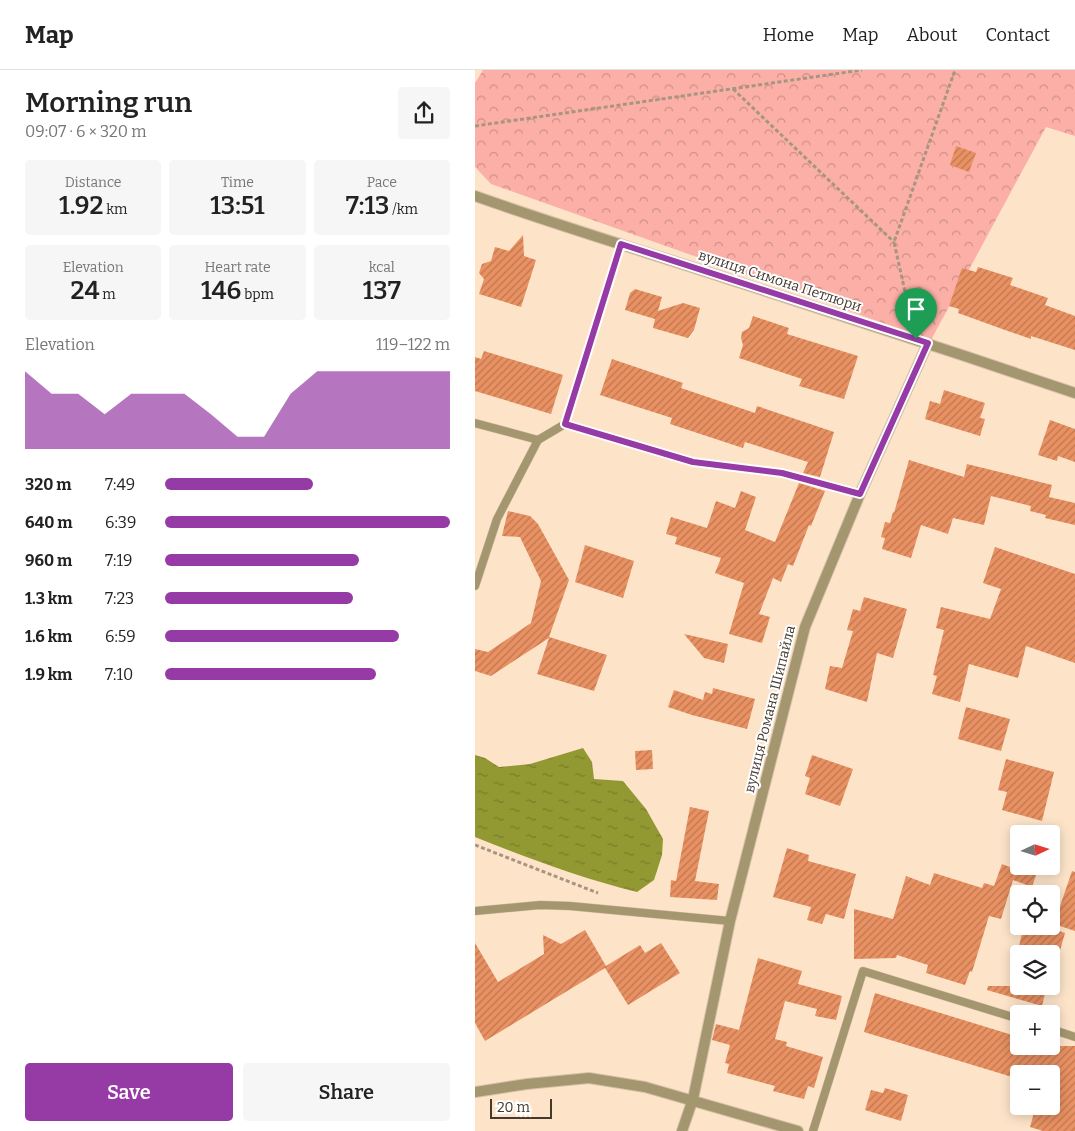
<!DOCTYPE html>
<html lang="en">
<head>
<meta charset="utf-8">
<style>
  body { margin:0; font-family:Bitter,serif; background:#f6f6f6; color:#222; height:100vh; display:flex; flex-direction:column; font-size:19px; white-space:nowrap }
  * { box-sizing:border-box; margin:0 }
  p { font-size:16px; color:#767676 }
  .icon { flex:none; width:28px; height:28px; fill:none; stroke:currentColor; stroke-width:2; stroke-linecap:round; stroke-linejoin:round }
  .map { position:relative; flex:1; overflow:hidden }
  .panel { display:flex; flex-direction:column; background:#fff; width:475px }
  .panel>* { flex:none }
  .needle { width:32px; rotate:86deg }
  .tools { position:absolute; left:535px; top:755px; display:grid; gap:10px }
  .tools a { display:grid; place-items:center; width:50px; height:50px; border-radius:5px; background:#fff; box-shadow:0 2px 12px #0003; font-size:25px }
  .scale { position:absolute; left:15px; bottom:12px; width:62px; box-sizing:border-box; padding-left:5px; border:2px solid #43392f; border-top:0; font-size:14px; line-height:18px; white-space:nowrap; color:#43392f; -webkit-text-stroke:4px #fff; paint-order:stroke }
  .pin { position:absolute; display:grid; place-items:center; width:42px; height:42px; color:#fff; margin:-51px -21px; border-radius:50% 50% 50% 0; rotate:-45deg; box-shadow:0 0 5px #0007 }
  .pin .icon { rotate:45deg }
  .round { display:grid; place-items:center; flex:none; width:52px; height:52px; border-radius:5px; background:#f6f6f6 }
  .head { display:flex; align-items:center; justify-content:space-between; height:85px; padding:0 25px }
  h1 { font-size:28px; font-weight:600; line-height:38px }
  .stats { display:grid; grid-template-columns:repeat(3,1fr); gap:8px; height:85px; padding:5px 25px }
  .stats div { display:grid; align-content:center; border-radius:5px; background:#f6f6f6; text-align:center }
  .stats b { font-size:25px; font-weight:600 }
  .stats small { font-size:14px; font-weight:400 }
  .stats p { font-size:14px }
  .chart { height:140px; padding:10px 25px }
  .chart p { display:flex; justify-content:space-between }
  .chart svg { width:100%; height:90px; margin-top:5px; fill:#963ba5; opacity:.7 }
  .cta { display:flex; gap:10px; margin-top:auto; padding:10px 25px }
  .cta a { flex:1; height:58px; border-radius:5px; background:#963ba5; color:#fff; font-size:20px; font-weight:600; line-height:58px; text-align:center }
  .cta a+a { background:#f6f6f6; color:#222 }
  ul { padding:0 25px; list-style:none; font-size:16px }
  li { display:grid; grid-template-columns:80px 60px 1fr; align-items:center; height:38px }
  li i { height:12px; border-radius:6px; background:#963ba5 }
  header { display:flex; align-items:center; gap:30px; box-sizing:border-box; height:70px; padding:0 25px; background:#fff; border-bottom:1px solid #e0e0e0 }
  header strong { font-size:24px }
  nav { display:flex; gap:28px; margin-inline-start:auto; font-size:18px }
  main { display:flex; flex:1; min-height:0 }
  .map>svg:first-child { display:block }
  .park { fill:url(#park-crowns) }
  .water { fill:url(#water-ripples) }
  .building { fill:url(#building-hatch) }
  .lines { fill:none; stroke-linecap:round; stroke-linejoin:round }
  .service-casing { stroke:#d8c2aa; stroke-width:9 }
  .minor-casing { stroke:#d8c2aa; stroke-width:12 }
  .tertiary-casing { stroke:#d8c2aa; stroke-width:12 }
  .path { stroke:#a79582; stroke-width:3; stroke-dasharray:4 2.5; stroke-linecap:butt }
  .service { stroke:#a49770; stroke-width:8 }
  .minor { stroke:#a49770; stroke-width:10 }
  .tertiary { stroke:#a49770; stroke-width:10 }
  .route-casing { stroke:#fff; stroke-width:10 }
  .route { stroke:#963ba5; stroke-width:6 }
  .labels { text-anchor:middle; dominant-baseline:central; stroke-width:4; stroke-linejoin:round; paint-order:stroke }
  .street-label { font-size:14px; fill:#43392f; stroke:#fff }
</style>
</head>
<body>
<header>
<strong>Map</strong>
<nav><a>Home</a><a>Map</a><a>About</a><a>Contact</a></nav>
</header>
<main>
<section class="panel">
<div class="head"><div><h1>Morning run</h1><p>09:07 · 6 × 320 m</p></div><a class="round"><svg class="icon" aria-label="share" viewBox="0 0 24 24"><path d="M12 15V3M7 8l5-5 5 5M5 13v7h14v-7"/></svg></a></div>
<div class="stats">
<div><p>Distance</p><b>1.92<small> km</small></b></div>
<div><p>Time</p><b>13:51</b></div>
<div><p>Pace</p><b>7:13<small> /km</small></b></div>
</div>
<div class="stats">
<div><p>Elevation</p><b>24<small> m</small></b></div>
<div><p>Heart rate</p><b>146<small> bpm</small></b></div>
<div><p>kcal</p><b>137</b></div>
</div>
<div class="chart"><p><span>Elevation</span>119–122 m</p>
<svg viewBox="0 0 160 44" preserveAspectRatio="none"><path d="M0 44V6L10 17L20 17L30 27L40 17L50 17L60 17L70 27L80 38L90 38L100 17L110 6L120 6L130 6L140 6L150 6L160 6V44z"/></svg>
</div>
<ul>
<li><b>320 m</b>7:49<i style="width:52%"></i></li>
<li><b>640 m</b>6:39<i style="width:100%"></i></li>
<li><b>960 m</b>7:19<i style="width:68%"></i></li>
<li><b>1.3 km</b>7:23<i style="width:66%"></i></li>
<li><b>1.6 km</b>6:59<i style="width:82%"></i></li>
<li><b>1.9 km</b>7:10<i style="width:74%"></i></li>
</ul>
<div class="cta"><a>Save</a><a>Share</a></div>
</section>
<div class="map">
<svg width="600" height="1061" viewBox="0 0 600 1061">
  <defs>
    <pattern id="park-crowns" width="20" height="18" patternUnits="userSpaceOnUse" patternTransform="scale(1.25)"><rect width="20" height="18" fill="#fcafa7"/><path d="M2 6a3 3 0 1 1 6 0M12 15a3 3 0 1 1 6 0" fill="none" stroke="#ce8f88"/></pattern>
    <pattern id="water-ripples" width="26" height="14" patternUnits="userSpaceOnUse" patternTransform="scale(1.25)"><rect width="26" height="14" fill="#929832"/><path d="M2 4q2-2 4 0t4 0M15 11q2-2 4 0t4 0" fill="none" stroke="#797d2b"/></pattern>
    <pattern id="building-hatch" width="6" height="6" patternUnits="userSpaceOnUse" patternTransform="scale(1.25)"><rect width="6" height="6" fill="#e99162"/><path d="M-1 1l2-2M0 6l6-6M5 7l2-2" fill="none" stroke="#be7751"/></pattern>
  </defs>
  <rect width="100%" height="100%" fill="#fde4c9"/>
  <path class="park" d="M8 0H600V66L571 57 456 270 16 114 0 97V13Z"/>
  <path class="water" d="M108 678 117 692 119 709 148 711 171 739 188 769 187 785 179 810 162 822C106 808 53 788 0 767V685L10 688 24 697 55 694Z"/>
  <g class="building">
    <path d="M481 76 501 83 494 102 475 95Z"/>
    <path d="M48 165 49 186 61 190 46 237 4 224 9 209 4 203 7 194 16 191 20 177 34 181Z"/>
    <path d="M503 197 538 208 535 215 573 228 570 235 600 246V280L556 266V269L530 260 483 243 484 239 474 236 487 198 501 202Z"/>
    <path d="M160 219 187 227 183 241 208 233 225 238 219 260 213 268 178 258 180 249 150 240 155 223Z"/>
    <path d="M278 246 314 258 312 264 383 286 369 329 324 316 327 309 264 288 268 275 266 268 267 262 274 258Z"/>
    <path d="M9 281 88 305 76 344 0 321V287L6 289Z"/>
    <path d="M137 289 208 313 206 318 280 343 282 336 359 362 345 407 328 403 333 392 270 372 268 378 195 354 197 348 125 325Z"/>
    <path d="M469 320 510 333 505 348 510 349 505 366 450 349 455 331 465 334Z"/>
    <path d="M575 350 600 359V392L583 386 582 391 563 385Z"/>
    <path d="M434 390 489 407 492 394 577 415 574 427 600 433V455L570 448 571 445 555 441 556 436 516 426 509 455 478 448 473 464 446 455 436 488 407 479 410 468 406 467 410 452 415 453 418 442 419 443Z"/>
    <path d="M324 413 350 421 336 456 334 455 318 496 313 494 306 512 298 508 284 544 295 547 287 573 254 564 269 513 240 503 246 488 200 474 202 467 191 464 196 447 232 458 241 431 260 438 266 421 281 427 270 460 300 472Z"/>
    <path d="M33 441 55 446 63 454 94 510 74 567 132 585 119 621 62 604 74 568 16 606 0 601V579L13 582 56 553 66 511 45 467 27 466Z"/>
    <path d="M110 475 159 491 148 528 100 512Z"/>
    <path d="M520 477 600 504V593L551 576 543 608 494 594 485 632 457 624 462 606 458 605 469 560 461 558 466 537 515 549 526 519 508 513Z"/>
    <path d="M389 527 432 539 418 588 402 583 392 632 350 619 355 596 367 598 378 561 372 560 378 539 385 541Z"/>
    <path d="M209 564 253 574 249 593 229 588Z"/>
    <path d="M238 618 280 629 272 659 217 645 193 637 199 620 228 630 230 622 237 624Z"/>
    <path d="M491 637 535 649 526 681 483 669Z"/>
    <path d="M177 680 178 699 161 700 160 681Z"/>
    <path d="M337 685 378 699 365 736 330 724 335 708 330 706Z"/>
    <path d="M531 689 579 702 567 751 527 740 532 722 523 720Z"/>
    <path d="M215 737 234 741 220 811 244 814 242 830 195 827 196 810 201 811Z"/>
    <path d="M312 778 334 785 333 791 381 804 369 849 351 844 347 854 332 850 336 837 298 827Z"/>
    <path d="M527 794 540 799V796H564L557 817 538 810 526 849 514 846 497 902 495 901 490 915 451 903 453 895 422 885 421 888 379 889V839L418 849 431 806 455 815 459 803 507 818 509 813 519 816Z"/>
    <path d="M597 801 600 802V861L579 854Z"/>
    <path d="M549 856H561L573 859V857L590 863 584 884H542Z"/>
    <path d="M110 860 131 896 165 875 170 883 186 873 205 903 153 935 130 898 10 971 0 953V873L23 912 69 884 68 865 86 874Z"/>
    <path d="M283 888 327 901 323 914 367 926 361 950 340 946 342 939 310 931 300 969 312 972 311 976 348 987 339 1018 333 1016 329 1029 298 1021 300 1016 252 1003 254 994 250 993 255 975 237 970 241 954 264 960Z"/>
    <path d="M513 916H572L567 936 512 920Z"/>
    <path d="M400 923 544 967V976H600V1061H568L555 1057 561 1036H576V1004H544V1009L389 962Z"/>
    <path d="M410 1018 433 1025 426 1051 390 1040 396 1020 408 1023Z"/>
  </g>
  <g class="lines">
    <defs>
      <g id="service">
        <path d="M0 353 63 370 90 354 146 174"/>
        <path d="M90 354 218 392 307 403 385 424"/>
        <path d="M0 516 22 449 63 370"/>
        <path d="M0 841 65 835 95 836 255 851"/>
        <path d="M576 959 600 967"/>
        <path d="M338 1061 388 901 544 949"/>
      </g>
      <g id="minor">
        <path d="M0 1022 52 1014 114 1008 170 1017 323 1061"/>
        <path d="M207 1061 218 1029 255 851 330 557 385 424 453 273"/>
      </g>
      <path id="tertiary" d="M0 126C87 157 175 183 263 212 375 248 488 285 600 323"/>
    </defs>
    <use href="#service" class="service-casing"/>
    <use href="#minor" class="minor-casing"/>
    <use href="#tertiary" class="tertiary-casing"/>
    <g class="path">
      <path d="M258 19 419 172"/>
      <path d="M0 56 387 0"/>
      <path d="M437 253 419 172 480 0"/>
      <path d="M0 775 123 823"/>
    </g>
    <use href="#service" class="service"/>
    <use href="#minor" class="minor"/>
    <use href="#tertiary" class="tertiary"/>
  </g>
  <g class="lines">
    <defs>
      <path id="route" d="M146 174 453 273 385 424 307 403 218 392 90 354Z"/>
    </defs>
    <use href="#route" class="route-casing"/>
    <use href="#route" class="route"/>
  </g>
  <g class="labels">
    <g class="street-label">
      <text transform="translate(305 211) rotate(18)">вулиця Симона Петлюри</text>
      <text transform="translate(295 639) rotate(-76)">вулиця Романа Шипайла</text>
    </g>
  </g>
</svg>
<div class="tools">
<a><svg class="needle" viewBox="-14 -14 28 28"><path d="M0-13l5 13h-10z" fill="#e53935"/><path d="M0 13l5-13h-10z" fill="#767676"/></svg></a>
<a><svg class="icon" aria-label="locate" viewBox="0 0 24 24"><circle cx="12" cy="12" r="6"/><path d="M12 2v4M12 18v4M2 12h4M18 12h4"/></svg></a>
<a><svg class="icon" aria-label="layers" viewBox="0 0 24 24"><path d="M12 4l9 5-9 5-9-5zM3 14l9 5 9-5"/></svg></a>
<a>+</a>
<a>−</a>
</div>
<div class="scale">20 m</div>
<div class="pin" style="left:441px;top:269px;background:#1e9e55"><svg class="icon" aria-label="arrive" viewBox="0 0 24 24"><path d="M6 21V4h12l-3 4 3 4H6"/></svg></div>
</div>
</main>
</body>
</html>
